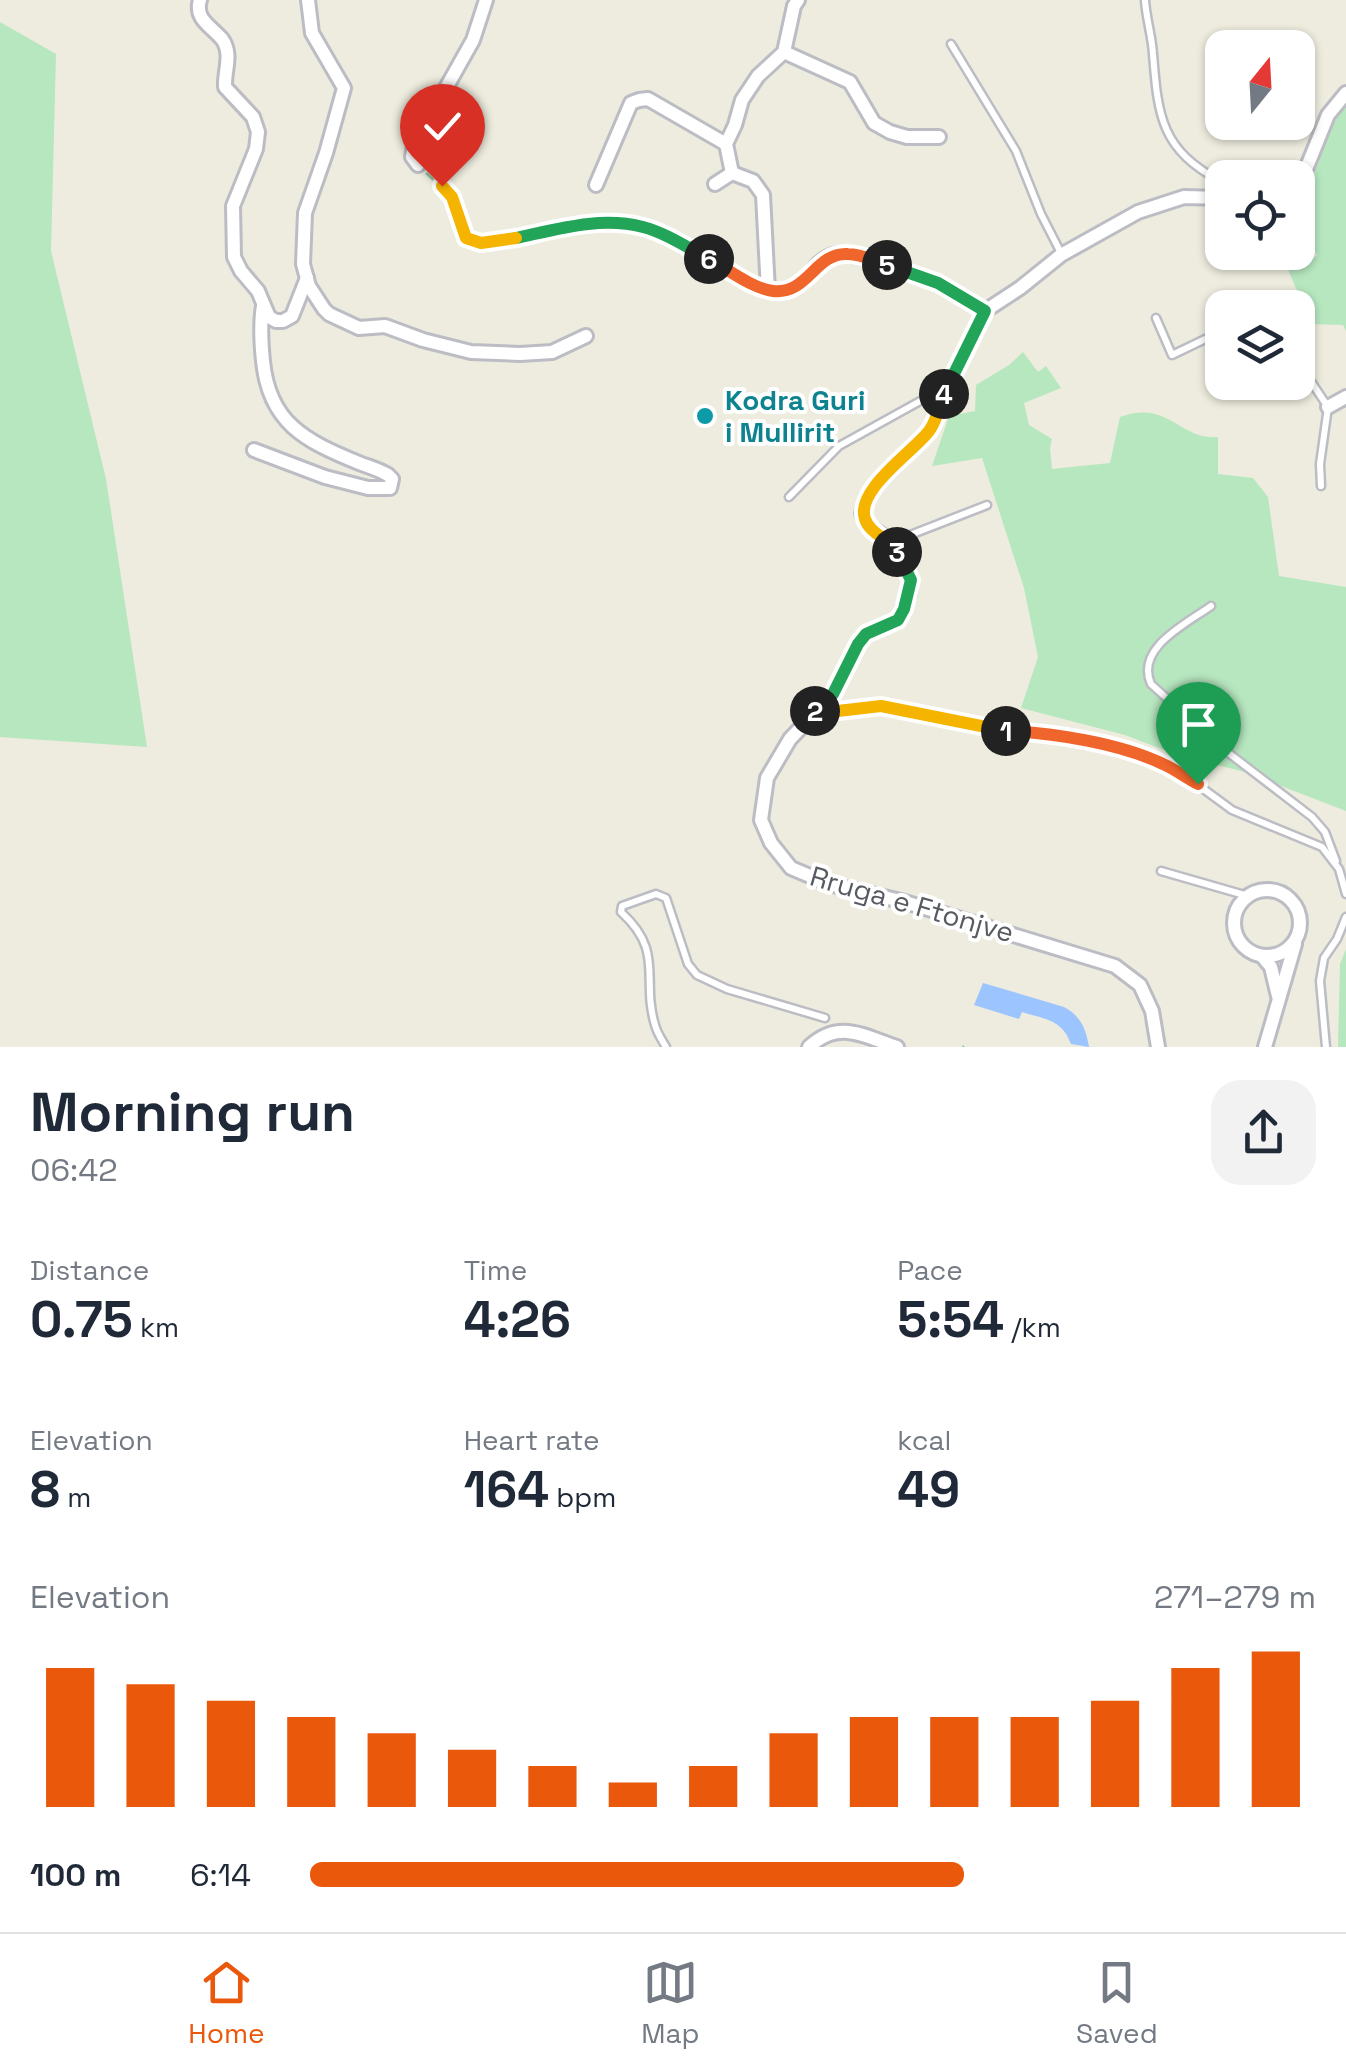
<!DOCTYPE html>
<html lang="en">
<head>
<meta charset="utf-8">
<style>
  body { margin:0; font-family:"Space Grotesk",sans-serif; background:#f2f2f3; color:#1f2937; height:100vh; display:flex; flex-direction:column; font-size:38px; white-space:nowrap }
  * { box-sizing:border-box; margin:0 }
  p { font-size:32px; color:#747a83 }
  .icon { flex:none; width:55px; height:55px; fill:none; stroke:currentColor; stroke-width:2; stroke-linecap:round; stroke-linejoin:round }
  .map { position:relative; height:1047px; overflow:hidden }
  .details { display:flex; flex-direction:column; background:#fff; flex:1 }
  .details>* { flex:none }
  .needle { width:65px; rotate:18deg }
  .controls { position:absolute; left:1205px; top:30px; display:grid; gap:20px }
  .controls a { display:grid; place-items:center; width:110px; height:110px; border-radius:20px; background:#fff; box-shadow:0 2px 8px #0004; font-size:50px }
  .pin { position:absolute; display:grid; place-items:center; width:85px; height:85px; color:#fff; margin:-102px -42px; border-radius:50% 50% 50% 0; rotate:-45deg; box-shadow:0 0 10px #0007 }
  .pin .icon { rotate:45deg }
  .km { position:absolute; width:50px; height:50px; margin:-25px; border-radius:50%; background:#222; color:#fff; font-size:28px; line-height:50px; text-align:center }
  .round { display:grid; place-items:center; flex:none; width:105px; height:105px; border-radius:30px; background:#f2f2f3 }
  .summary { display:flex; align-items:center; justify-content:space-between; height:170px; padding:0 30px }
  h1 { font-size:55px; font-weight:800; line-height:75px }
  .figures { display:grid; grid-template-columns:repeat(3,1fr); gap:15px; height:170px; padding:10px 30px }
  .figures div { display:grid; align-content:center }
  .figures b { font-size:50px; font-weight:800 }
  .figures small { font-size:28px; font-weight:400 }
  .figures p { font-size:28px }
  .chart { height:280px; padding:20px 30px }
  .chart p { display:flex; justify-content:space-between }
  .chart svg { width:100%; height:180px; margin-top:10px; stroke:#ea580c; stroke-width:6 }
  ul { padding:0 30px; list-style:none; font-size:32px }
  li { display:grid; grid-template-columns:160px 120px 1fr; align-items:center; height:75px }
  li i { height:25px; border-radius:12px; background:#ea580c }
  .tabs { display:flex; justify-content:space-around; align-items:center; height:140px; border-top:2px solid #e0e1e3; background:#fff; font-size:28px; color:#747a83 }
  .tabs a { display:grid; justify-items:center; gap:5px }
  .tabs .selected { color:#ea580c }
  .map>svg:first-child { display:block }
  .green { fill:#b7e7bf }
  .water { fill:#9cc4ff }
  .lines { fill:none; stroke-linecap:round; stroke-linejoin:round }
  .lane-casing { stroke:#bcbdc4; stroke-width:11 }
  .street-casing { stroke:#bcbdc4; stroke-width:18 }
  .path { stroke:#90c8a9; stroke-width:2.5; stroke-dasharray:10 5; stroke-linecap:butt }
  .lane { stroke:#fff; stroke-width:6 }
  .street { stroke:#fff; stroke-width:12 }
  .split-1-casing { stroke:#fff; stroke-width:20 }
  .split-2-casing { stroke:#fff; stroke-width:20 }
  .split-3-casing { stroke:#fff; stroke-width:20 }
  .split-4-casing { stroke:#fff; stroke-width:20 }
  .split-5-casing { stroke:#fff; stroke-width:20 }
  .split-6-casing { stroke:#fff; stroke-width:20 }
  .split-7-casing { stroke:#fff; stroke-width:20 }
  .split-8-casing { stroke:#fff; stroke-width:20 }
  .split-1 { stroke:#f0652b; stroke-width:12 }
  .split-2 { stroke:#f5b400; stroke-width:12 }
  .split-3 { stroke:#22a559; stroke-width:12 }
  .split-4 { stroke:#f5b400; stroke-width:12 }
  .split-5 { stroke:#22a559; stroke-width:12 }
  .split-6 { stroke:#f0652b; stroke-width:12 }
  .split-7 { stroke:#22a559; stroke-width:12 }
  .split-8 { stroke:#f5b400; stroke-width:12 }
  .culture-dot { fill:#0f9aa8; stroke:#fff; stroke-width:4 }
  .labels { text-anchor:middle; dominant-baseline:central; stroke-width:8; stroke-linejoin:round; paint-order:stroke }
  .culture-label { font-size:28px; font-weight:bold; fill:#0d838f; stroke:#fff; text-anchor:start }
  .street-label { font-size:28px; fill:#575a61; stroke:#fff }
</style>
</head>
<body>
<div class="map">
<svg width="1346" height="1047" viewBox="0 0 1346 1047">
  <rect width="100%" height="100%" fill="#edecde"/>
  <g class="green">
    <path d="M0 22 56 54 51 251 106 479 147 747 0 737Z"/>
    <path d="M1346 104V331L1343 325 1311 324 1287 267 1317 256 1298 212C1299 204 1305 199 1308 190 1321 161 1326 130 1346 104Z"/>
    <path d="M1023 352 1038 372 1046 366 1061 388 1024 403 1029 425 1052 439 1050 448 1052 469 1110 463 1120 417C1168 399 1179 440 1218 437V474L1253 478 1268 497 1279 576 1346 587V811L1245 772 1177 755 1125 735 1021 708 1038 657 1024 588 982 458 932 466 949 416 975 411 976 385 1009 365Z"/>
    <path d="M1346 949V1047H1338L1340 964Z"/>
  </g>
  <path class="water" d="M983 983 1064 1007C1081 1016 1086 1029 1089 1047L1071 1044C1062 1019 1044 1019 1022 1012L1019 1019 974 1005Z"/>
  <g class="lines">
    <defs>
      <g id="lane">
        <path d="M1145 0C1146 18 1152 36 1153 54 1158 117 1161 150 1222 182"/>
        <path d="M951 44 1016 151 1041 214 1061 253"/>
        <path d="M1156 318 1172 355 1222 331"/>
        <path d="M1298 372 1308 377 1328 407 1320 464 1321 486"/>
        <path d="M789 497 839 446 922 400 944 392"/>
        <path d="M892 542 987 505"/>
        <path d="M1211 606C1186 624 1135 648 1151 684L1222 748 1312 817 1325 832 1336 861"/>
        <path d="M818 713 881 706 1006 731 1047 733 1107 745 1162 763 1198 785 1232 810 1322 847 1339 869 1346 894"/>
        <path d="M1161 871 1248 896"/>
        <path d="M666 1047C662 1040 657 1033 655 1025 641 978 665 952 621 912L622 906 656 894 666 898 688 964 697 975 727 989 825 1018"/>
        <path d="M1326 1047 1320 981 1324 958 1337 939 1346 917"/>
      </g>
      <g id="street">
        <path d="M200 0C194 19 211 26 222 39 233 54 224 71 225 87L253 117 258 132 256 149 233 206 234 257 241 271 258 291 269 317 276 321H283L292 316 307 278"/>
        <path d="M308 0 312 33 344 88 326 153 305 213 303 264 309 286 324 309 329 314 359 328 385 326 423 340 471 352 520 354 552 352 586 336"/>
        <path d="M784 52 850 82 874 123 890 132 907 137H939"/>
        <path d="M418 165 412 157 414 145 473 40 486 0"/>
        <path d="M732 173 753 181 763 195 768 291C815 293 804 265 833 255 850 249 919 275 938 283 954 291 969 302 985 311"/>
        <path d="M715 184 732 173 726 144 735 125 742 100 758 76 784 52 794 6 798 0"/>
        <path d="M596 185 631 103 639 100 648 99 726 144"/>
        <path d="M1298 189 1328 115 1346 93"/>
        <path d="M1328 407 1346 397"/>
        <path d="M254 450 325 477 368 488H390L392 479 388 475C378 469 369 467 359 463 305 441 269 423 263 361 261 342 260 324 263 306"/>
        <circle cx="1267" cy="923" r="33"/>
        <path d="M1262 956 1271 967 1278 996"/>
        <path d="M809 1047C839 1019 863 1036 897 1047"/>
        <path d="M1158 1047 1152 1011 1140 985 1115 966 905 902 829 884 791 868 771 843 761 820 767 778 790 739 833 694 858 644 866 634 898 620 909 594 911 580 892 542 867 525 862 513 866 499 879 482 931 429 945 392 985 311 1020 288 1061 255 1138 212 1184 197 1222 198"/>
        <path d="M1265 1047 1295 944"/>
      </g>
    </defs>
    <use href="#lane" class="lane-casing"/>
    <use href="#street" class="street-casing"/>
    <g class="path">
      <path d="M426 173 452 197 466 238 481 243C520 241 557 226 596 223 652 218 705 257 752 283"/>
      <path d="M1214 381 1222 378"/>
      <path d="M963 1047 964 1046"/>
    </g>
    <use href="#lane" class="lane"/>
    <use href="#street" class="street"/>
  </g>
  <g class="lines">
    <defs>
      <path id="split-1" d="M1006 731C1054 733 1119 743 1163 764 1175 769 1186 778 1198 784"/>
      <path id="split-2" d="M815 711 812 714 881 706 1006 731"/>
      <path id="split-3" d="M815 711 833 694 858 644 866 634 898 620 904 609 911 580 897 552"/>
      <path id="split-4" d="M897 552C889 539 870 534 865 519 855 490 913 452 929 431 936 422 940 406 944 394"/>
      <path id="split-5" d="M887 265 938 283 985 311 944 394"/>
      <path id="split-6" d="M709 259C728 269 751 288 773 291 808 295 815 252 848 254 861 254 874 261 887 265"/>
      <path id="split-7" d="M516 238C558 229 601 216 643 227 666 233 688 248 709 259"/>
      <path id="split-8" d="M442 186 452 197 466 238 481 243 516 238"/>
    </defs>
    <use href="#split-1" class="split-1-casing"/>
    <use href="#split-2" class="split-2-casing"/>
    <use href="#split-3" class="split-3-casing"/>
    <use href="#split-4" class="split-4-casing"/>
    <use href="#split-5" class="split-5-casing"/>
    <use href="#split-6" class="split-6-casing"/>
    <use href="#split-7" class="split-7-casing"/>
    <use href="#split-8" class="split-8-casing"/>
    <use href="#split-1" class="split-1"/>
    <use href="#split-2" class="split-2"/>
    <use href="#split-3" class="split-3"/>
    <use href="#split-4" class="split-4"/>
    <use href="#split-5" class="split-5"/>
    <use href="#split-6" class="split-6"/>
    <use href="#split-7" class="split-7"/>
    <use href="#split-8" class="split-8"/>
  </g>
  <circle class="culture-dot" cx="705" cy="416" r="10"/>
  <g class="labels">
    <g class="culture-label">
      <text x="725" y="400">Kodra Guri<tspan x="725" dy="32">i Mullirit</tspan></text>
    </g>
    <g class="street-label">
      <text transform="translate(912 904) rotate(16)">Rruga e Ftonjve</text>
    </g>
  </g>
</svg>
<div class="controls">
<a><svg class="needle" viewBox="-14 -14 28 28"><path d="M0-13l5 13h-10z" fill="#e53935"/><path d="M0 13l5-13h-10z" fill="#747a83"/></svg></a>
<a><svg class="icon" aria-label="locate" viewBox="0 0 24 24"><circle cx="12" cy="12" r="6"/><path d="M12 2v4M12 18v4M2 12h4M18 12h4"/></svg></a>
<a><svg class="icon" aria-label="layers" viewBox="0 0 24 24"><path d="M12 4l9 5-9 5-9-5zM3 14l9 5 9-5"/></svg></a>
</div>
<div class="pin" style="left:1198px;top:784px;background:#1e9e55"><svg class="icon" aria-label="arrive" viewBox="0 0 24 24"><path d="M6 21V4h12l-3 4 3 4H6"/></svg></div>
<div class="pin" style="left:442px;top:186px;background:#d93025"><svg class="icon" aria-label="check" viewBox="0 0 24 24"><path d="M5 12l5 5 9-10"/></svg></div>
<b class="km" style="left:1006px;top:731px">1</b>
<b class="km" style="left:815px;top:711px">2</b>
<b class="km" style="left:897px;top:552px">3</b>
<b class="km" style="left:944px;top:394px">4</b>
<b class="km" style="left:887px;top:265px">5</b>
<b class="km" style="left:709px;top:259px">6</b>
</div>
<section class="details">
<div class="summary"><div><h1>Morning run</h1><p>06:42</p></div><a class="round"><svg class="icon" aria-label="share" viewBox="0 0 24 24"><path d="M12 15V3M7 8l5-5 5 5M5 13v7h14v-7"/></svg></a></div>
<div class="figures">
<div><p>Distance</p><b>0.75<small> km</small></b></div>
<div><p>Time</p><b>4:26</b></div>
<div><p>Pace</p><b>5:54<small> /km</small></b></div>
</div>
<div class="figures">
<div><p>Elevation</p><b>8<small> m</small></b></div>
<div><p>Heart rate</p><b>164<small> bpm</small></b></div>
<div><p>kcal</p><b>49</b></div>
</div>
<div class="chart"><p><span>Elevation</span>271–279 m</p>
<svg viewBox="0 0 160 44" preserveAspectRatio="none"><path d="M5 44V10M15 44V14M25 44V18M35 44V22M45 44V26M55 44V30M65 44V34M75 44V38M85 44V34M95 44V26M105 44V22M115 44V22M125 44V22M135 44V18M145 44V10M155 44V6"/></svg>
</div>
<ul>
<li><b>100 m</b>6:14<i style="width:65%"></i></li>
</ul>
</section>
<nav class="tabs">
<a class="selected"><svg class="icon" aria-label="home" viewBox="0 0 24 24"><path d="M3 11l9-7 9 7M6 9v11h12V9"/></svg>Home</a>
<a><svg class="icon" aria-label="map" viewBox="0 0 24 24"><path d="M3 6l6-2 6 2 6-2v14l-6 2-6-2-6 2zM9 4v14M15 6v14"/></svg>Map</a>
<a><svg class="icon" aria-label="saved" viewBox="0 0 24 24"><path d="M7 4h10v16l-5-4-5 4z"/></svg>Saved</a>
</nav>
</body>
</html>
